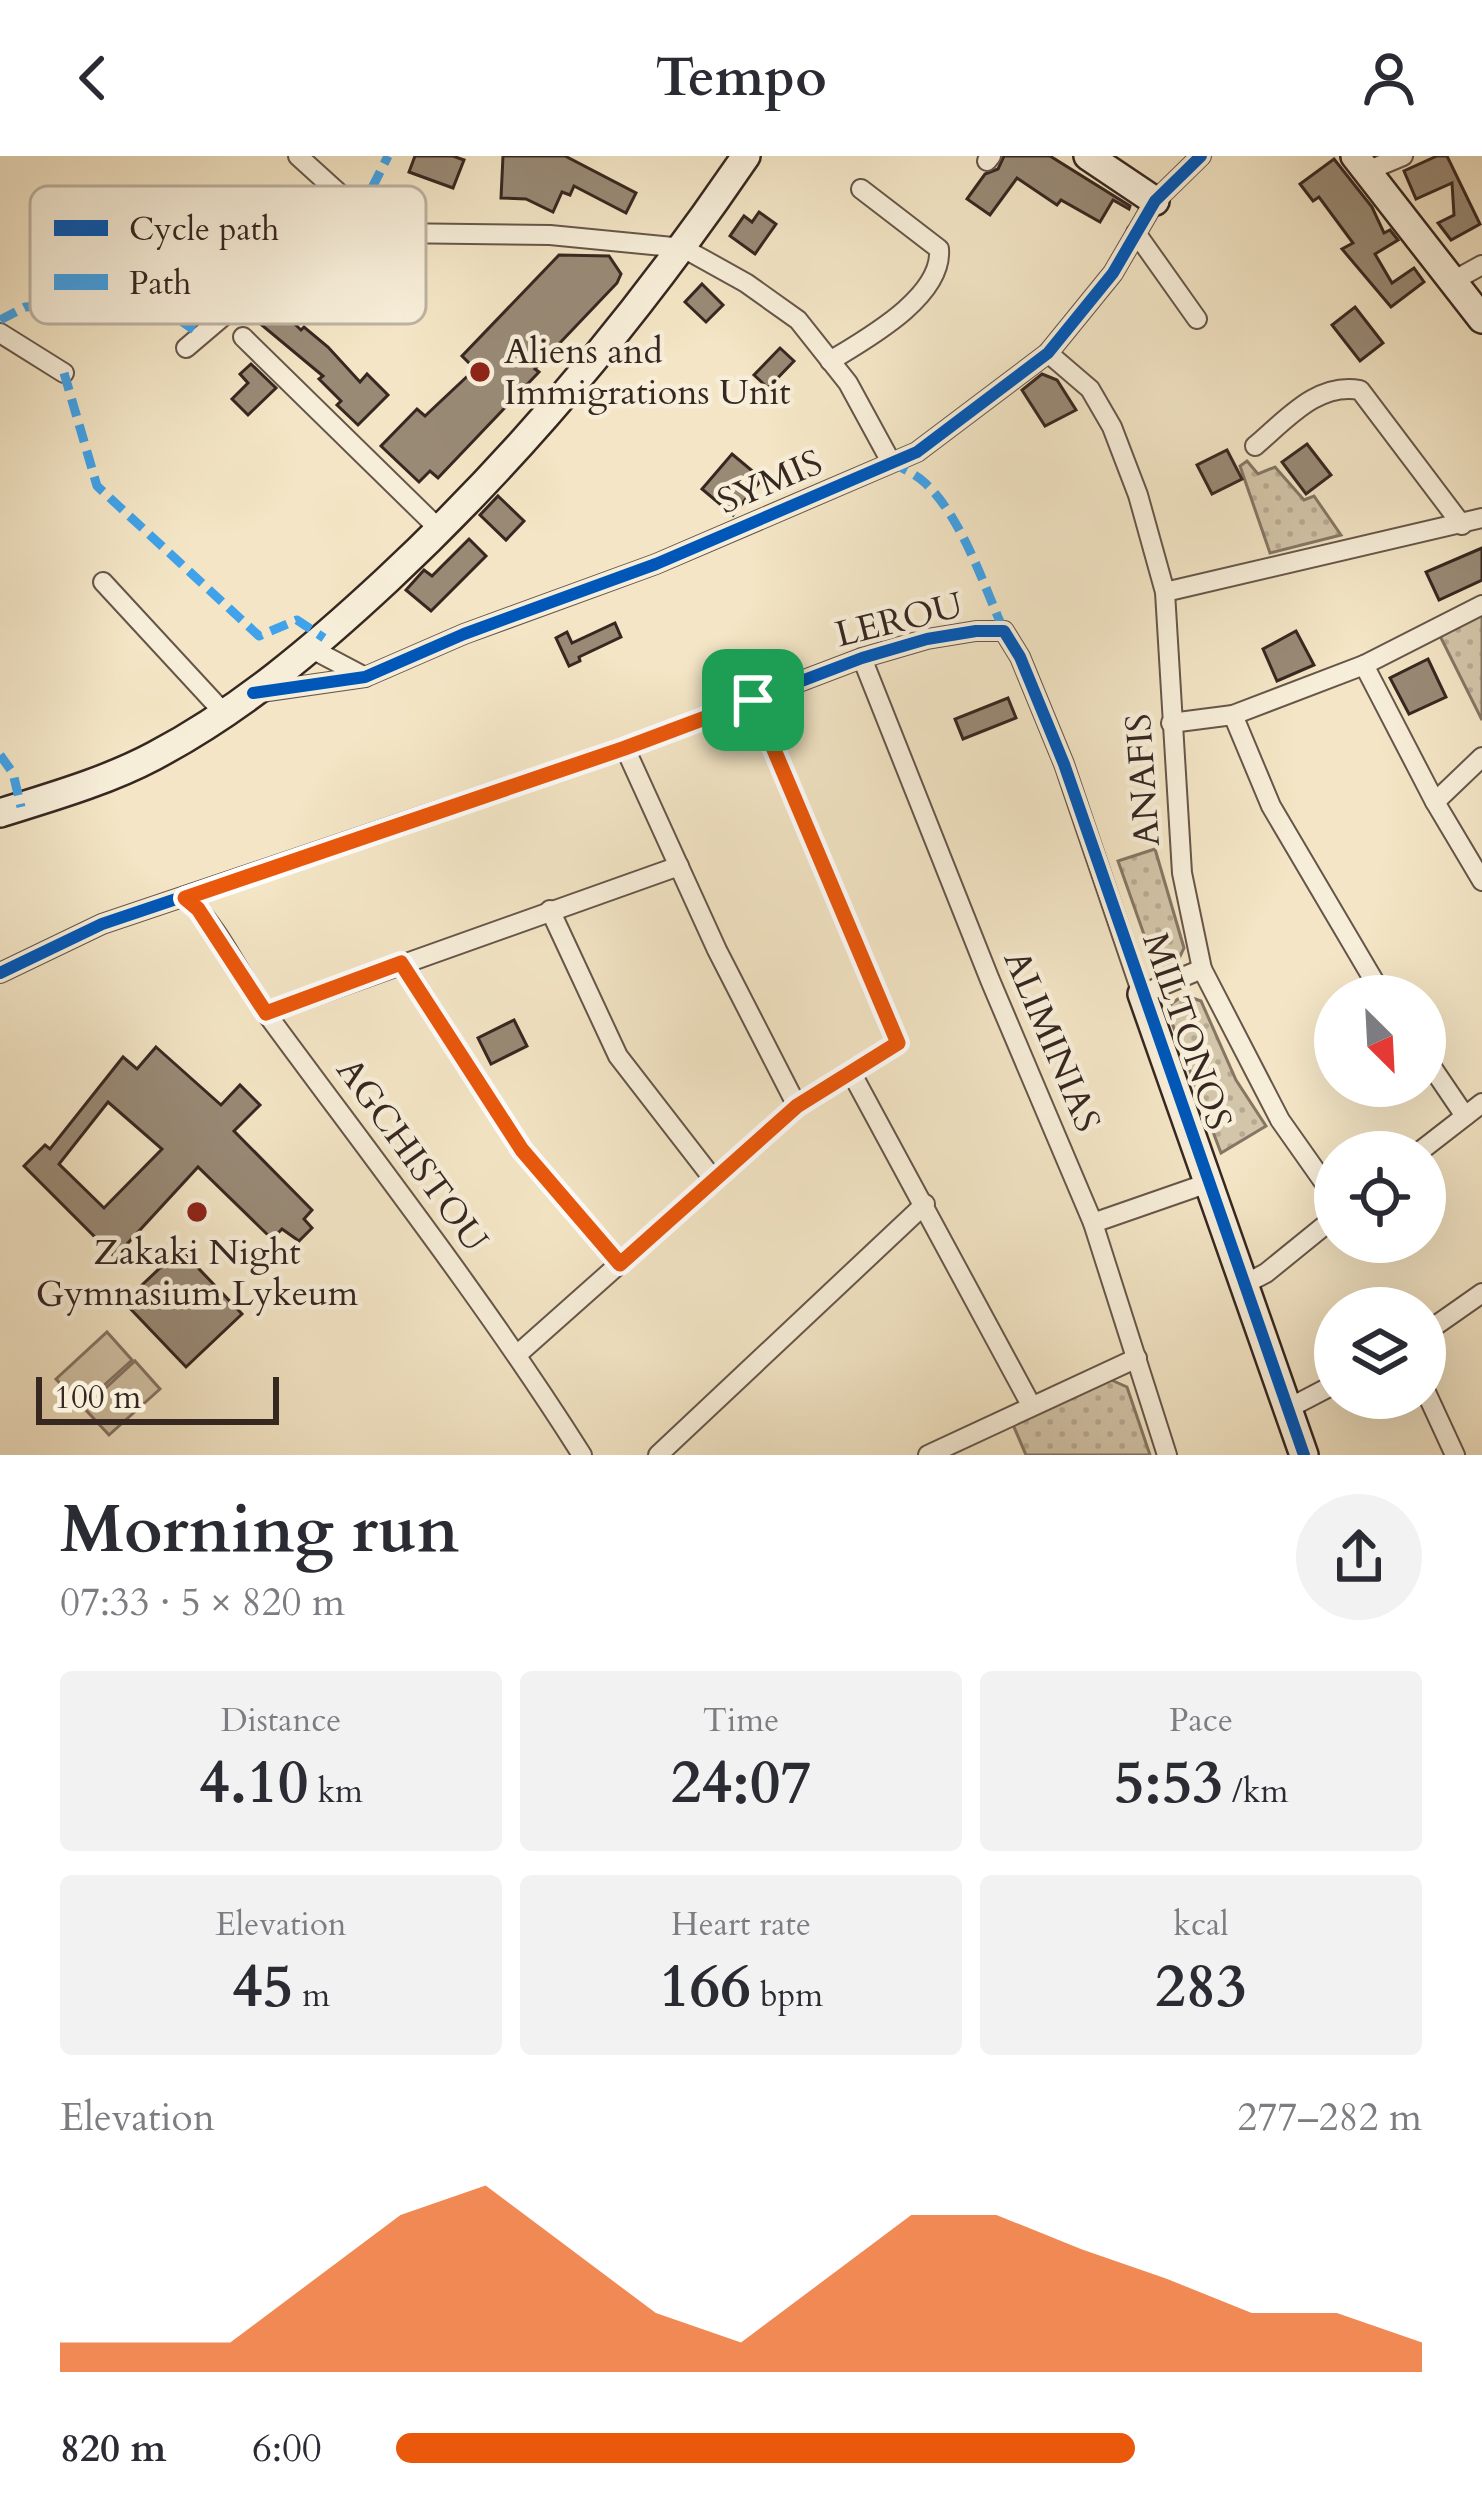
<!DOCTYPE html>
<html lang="en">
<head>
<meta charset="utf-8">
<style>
  body { margin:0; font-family:Cardo,serif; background:#f2f2f3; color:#2b2b33; height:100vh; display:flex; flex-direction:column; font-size:45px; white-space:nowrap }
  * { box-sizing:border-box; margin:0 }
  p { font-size:39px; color:#7c7c81 }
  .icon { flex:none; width:66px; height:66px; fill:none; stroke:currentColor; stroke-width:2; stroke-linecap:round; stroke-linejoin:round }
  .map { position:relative; height:1299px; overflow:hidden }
  .panel { display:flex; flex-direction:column; background:#fff; flex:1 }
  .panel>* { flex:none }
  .needle { width:78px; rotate:156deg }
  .tools { position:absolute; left:1314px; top:819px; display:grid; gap:24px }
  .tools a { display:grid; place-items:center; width:132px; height:132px; border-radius:50%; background:#fff; box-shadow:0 12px 48px #0002; font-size:60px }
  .scale { position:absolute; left:36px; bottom:30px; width:243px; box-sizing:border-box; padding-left:12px; border:6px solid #372721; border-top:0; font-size:33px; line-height:42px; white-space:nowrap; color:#372721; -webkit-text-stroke:9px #f7eed9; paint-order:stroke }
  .pin { position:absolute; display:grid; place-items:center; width:102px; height:102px; color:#fff; margin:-51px; border-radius:24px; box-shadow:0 6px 18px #0006 }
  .round { display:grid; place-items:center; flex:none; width:126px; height:126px; border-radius:63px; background:#f2f2f3 }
  .head { display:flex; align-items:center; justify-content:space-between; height:204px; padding:0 60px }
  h1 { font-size:66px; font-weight:600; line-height:90px }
  .figures { display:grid; grid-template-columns:repeat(3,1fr); gap:18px; height:204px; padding:12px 60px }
  .figures div { display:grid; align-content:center; border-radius:12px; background:#f2f2f3; text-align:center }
  .figures b { font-size:60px; font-weight:600 }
  .figures small { font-size:33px; font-weight:400 }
  .figures p { font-size:33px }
  .chart { height:336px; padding:24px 60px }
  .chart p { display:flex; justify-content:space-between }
  .chart svg { width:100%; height:216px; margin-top:12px; fill:#ea580c; opacity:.7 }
  ul { padding:0 60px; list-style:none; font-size:39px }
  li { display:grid; grid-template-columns:192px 144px 1fr; align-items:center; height:90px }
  li i { height:30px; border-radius:15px; background:#ea580c }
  header { display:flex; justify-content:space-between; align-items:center; height:156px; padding:0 60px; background:#fff; font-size:54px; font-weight:600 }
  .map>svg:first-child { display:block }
  .green { fill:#d3c5a9; stroke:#857665; stroke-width:3 }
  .park { fill:url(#park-dots); stroke:#857665; stroke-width:3 }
  .building { fill:#998a76; stroke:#372721; stroke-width:3; fill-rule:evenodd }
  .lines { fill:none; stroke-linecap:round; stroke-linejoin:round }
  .street-casing { stroke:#66564a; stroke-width:22 }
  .secondary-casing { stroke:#372721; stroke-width:32 }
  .street { stroke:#f7eed9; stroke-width:18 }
  .secondary { stroke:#f7eed9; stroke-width:27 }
  .quiet { stroke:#3fa2ea; stroke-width:9; stroke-dasharray:18 9; stroke-linecap:butt }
  .cycleway-casing { stroke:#f7eed9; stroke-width:20 }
  .cycleway { stroke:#0057b8; stroke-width:12 }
  .route-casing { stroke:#fff; stroke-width:24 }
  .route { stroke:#ea580c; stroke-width:15 }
  .poi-dot { fill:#8f2418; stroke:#f7eed9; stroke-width:4.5 }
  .labels { text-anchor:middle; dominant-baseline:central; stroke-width:9; stroke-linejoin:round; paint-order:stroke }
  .poi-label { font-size:36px; fill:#372721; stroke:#f7eed9; text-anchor:start }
  .street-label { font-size:36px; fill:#372721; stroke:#f7eed9 }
  .key { fill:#f7eed9; stroke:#bdb2a2; stroke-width:3 }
  .key-label { font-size:33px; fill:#372721 }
</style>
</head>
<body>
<header><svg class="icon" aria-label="back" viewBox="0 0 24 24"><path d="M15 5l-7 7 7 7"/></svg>Tempo<svg class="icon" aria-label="person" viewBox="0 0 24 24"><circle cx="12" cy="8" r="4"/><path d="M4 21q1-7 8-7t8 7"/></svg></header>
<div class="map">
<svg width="1482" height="1299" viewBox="0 0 1482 1299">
  <defs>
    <pattern id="park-dots" width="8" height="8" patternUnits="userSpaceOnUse" patternTransform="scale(3)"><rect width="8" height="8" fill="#d3c5a9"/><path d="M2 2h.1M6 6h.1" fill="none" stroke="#b6a991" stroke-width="1.8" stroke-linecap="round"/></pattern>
  </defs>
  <rect width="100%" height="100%" fill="#f3e5c5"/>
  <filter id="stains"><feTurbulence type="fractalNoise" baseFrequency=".00167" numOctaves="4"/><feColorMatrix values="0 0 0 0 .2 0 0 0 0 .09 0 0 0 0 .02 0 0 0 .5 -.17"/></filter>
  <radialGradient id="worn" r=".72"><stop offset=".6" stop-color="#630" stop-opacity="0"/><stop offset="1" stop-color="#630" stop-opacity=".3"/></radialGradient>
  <g class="green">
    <path d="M107 1176 132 1204 81 1250 56 1223Z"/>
    <path d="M135 1205 160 1233 109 1279 84 1252Z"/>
  </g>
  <g class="park">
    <path d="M1247 305 1258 318 1275 311 1304 344 1314 340 1341 379 1270 397 1240 310Z"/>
    <path d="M1482 459V564L1440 480Z"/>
    <path d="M1155 693 1184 792 1176 809 1166 812 1153 804 1118 705Z"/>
    <path d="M1184 839 1201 845 1236 924 1266 970 1221 997 1169 859 1171 848Z"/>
    <path d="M1109 1223 1127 1231 1150 1299H1026L1011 1264Z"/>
  </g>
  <g class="building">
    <path d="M415 0H453L464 4 453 32 409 16Z"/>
    <path d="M503 0H565L636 37 626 57 574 30 570 39 562 36 553 56 526 43 501 42Z"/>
    <path d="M1004 0H1050L1130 50 1129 53 1113 44 1100 66 1061 44 1057 49 1017 22 990 59 967 43 985 18 998 13Z"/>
    <path d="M1437 0H1447L1480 68 1451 84 1438 67 1454 59 1452 27 1416 43 1404 15Z"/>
    <path d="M1334 3 1372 51 1384 77 1390 74 1398 84 1375 98 1392 127 1414 112 1424 126 1391 151 1342 93 1353 87 1319 41 1313 45 1300 28Z"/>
    <path d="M759 56 776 68 755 98 730 80 744 60 752 66Z"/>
    <path d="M559 99 609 100 621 118 617 127 535 213 539 216 438 322 430 315 419 326 381 290 417 253 425 260 475 213 462 200Z"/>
    <path d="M702 128 723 149 706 166 685 146Z"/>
    <path d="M275 149 301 174 304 171 328 191 360 226 367 218 388 239 358 269 337 249 341 245 319 223 323 220 258 166Z"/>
    <path d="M1355 151 1383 187 1360 205 1332 169Z"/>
    <path d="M780 192 794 205 768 232 754 219Z"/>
    <path d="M251 208 276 232 248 259 232 243 248 227 240 218Z"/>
    <path d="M1042 218 1057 224 1076 254 1045 270 1022 234Z"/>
    <path d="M1307 288 1331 319 1306 338 1282 306Z"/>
    <path d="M1227 294 1242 323 1212 338 1197 309Z"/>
    <path d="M732 298 762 323 733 359 702 333Z"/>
    <path d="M498 340 524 365 506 384 480 359Z"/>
    <path d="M469 383 486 400 431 455 406 434 424 414 432 420Z"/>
    <path d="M1482 392V424L1439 444 1426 416Z"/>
    <path d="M615 467 621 481 579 501 580 505 569 510 556 482 567 476 572 487Z"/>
    <path d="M1296 475 1314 509 1277 525 1263 493Z"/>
    <path d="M1428 503 1446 541 1409 558 1390 522Z"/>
    <path d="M1008 542 1016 562 963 583 955 563Z"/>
    <path d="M514 864 527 890 491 908 478 882Z"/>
    <path d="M156 891 221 949 240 929 260 949 234 975 312 1054 304 1063 312 1072 299 1085 282 1073 272 1083 198 1011 115 1101 24 1010 45 989 50 993 123 901 137 913ZM108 946 162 993 104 1052 59 1008Z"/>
    <path d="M180 1093 242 1158 186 1211 124 1146Z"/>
  </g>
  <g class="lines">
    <defs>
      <g id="street">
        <path d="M298 0 374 69 389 77 550 79 683 92 746 127 798 164 848 227 891 306"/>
        <path d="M987 5 991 0"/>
        <path d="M1367 15 1403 0"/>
        <path d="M1136 77 1197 163"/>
        <path d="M1453 125 1482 109"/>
        <path d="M0 177 64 217"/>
        <path d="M243 181 440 374"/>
        <path d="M186 192 266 124 320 135 330 130 389 77"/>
        <path d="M1048 197 1090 233 1112 271 1138 339 1165 436 1182 717 1202 813 1280 964 1335 1042"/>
        <path d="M830 205C866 183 943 141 939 93L861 33"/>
        <path d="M1255 290C1286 264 1317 226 1360 234L1462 369"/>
        <path d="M103 426 224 557"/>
        <path d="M1165 436 1482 362"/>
        <path d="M312 493 365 521"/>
        <path d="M862 502 990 824 1093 1067 1167 1299"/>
        <path d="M1364 509 1435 646 1482 725"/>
        <path d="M261 536 365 521 464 478 656 408 917 296 1048 197 1113 117 1155 45 1201 0"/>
        <path d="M1233 559 1271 650 1383 840"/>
        <path d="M1171 567 1233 559 1364 509 1482 449"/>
        <path d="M625 592 717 794 797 950"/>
        <path d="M1435 646 1482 601"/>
        <path d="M185 742C218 766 243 827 269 861 375 1005 486 1147 582 1299"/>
        <path d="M550 754 618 900 714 1024"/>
        <path d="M402 807 522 994 620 1108"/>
        <path d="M0 817 102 768 625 592 862 502 927 483 976 475H1004L1020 501 1064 608 1142 838 1202 813"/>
        <path d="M266 857 679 710"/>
        <path d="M1425 901 1465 960"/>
        <path d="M851 916 1031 1249"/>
        <path d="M1419 996 1482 947"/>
        <path d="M1093 1067 1208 1027"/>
        <path d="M1245 1128 1266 1117 1335 1061"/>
        <path d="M1425 1177 1482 1137"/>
        <path d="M518 1198 797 950 898 887 753 544"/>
        <path d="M1425 1234 1455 1299"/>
        <path d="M1289 1252 1335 1228"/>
        <path d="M658 1299 925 1048"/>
        <path d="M928 1299 1137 1202"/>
      </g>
      <g id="secondary">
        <path d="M1088 0 1155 45"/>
        <path d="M1355 0 1482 163"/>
        <path d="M0 657C51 641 107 625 154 600 241 554 315 491 387 424 522 298 642 153 746 0"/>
        <path d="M1142 838 1304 1299"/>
      </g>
    </defs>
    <use href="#street" class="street-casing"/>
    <use href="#secondary" class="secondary-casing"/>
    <use href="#street" class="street"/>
    <use href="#secondary" class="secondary"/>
    <g class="quiet">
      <path d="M360 56 388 0"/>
      <path d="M0 164 25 151 150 143 201 179"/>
      <path d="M64 217 97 330 259 480 297 464 324 482"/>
      <path d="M891 306C902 312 915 318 924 326 961 359 984 430 1004 475"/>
      <path d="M0 599 13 617 21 651"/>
    </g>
    <defs>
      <g id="cycleway">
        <path d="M253 537 365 521 464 478 656 408 917 296 1048 197 1113 117 1155 45 1201 0"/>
        <path d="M0 817 102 768 625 592 862 502 927 483 976 475H1004L1020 501 1064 608 1304 1299"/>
      </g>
    </defs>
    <use href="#cycleway" class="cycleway-casing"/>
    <use href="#cycleway" class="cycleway"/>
  </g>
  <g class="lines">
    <defs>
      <path id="route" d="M753 544 898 887 797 950 620 1108 522 994 401 807 266 857 198 753 185 742 625 592Z"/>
    </defs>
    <use href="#route" class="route-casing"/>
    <use href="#route" class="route"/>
  </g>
  <g class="poi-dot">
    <circle cx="480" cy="216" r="12"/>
    <circle cx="197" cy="1056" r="12"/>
  </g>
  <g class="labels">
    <g class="poi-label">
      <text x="504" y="195">Aliens and<tspan x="504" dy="41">Immigrations Unit</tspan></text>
      <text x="197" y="1096" text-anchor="middle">Zakaki Night<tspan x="197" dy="41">Gymnasium Lykeum</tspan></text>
    </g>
    <g class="street-label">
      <text transform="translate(770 326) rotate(-23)">SYMIS</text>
      <text transform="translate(899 464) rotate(-14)">LEROU</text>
      <text transform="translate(1143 624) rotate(-94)">ANAFIS</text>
      <text transform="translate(1187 875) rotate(71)">MILTONOS</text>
      <text transform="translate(1052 885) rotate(67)">ALIMINIAS</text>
      <text transform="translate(412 999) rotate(54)">AGCHISTOU</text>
    </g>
  </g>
  <rect x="30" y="30" width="396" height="138" rx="18" class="key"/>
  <rect x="54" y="64" width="54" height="16" fill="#0057b8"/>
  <rect x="54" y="118" width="54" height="16" fill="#3fa2ea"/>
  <g class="key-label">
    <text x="129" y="84">Cycle path</text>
    <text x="129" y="138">Path</text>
  </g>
  <rect width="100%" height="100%" filter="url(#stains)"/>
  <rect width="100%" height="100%" fill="url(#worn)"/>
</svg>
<div class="tools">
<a><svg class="needle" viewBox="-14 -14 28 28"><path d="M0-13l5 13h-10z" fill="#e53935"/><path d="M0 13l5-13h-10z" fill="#7c7c81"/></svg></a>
<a><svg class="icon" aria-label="locate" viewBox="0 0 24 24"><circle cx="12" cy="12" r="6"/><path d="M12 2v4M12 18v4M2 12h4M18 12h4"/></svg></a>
<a><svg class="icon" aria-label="layers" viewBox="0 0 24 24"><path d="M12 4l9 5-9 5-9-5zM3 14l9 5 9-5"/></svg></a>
</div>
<div class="scale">100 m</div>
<div class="pin" style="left:753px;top:544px;background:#1e9e55"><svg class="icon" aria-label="arrive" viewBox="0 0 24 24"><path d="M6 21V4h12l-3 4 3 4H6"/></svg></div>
</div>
<section class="panel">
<div class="head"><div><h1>Morning run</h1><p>07:33 · 5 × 820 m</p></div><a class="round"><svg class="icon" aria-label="share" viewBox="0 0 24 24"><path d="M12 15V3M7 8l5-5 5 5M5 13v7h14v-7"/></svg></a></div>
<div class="figures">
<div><p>Distance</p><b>4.10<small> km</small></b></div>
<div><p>Time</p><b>24:07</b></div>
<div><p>Pace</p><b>5:53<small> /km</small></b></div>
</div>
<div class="figures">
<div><p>Elevation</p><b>45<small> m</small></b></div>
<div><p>Heart rate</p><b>166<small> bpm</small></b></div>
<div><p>kcal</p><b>283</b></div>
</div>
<div class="chart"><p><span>Elevation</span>277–282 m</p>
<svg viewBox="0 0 160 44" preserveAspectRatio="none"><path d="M0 44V38L10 38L20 38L30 25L40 12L50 6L60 19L70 32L80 38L90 25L100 12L110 12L120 19L130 25L140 32L150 32L160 38V44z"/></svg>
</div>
<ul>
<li><b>820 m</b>6:00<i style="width:72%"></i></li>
</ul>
</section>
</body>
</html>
